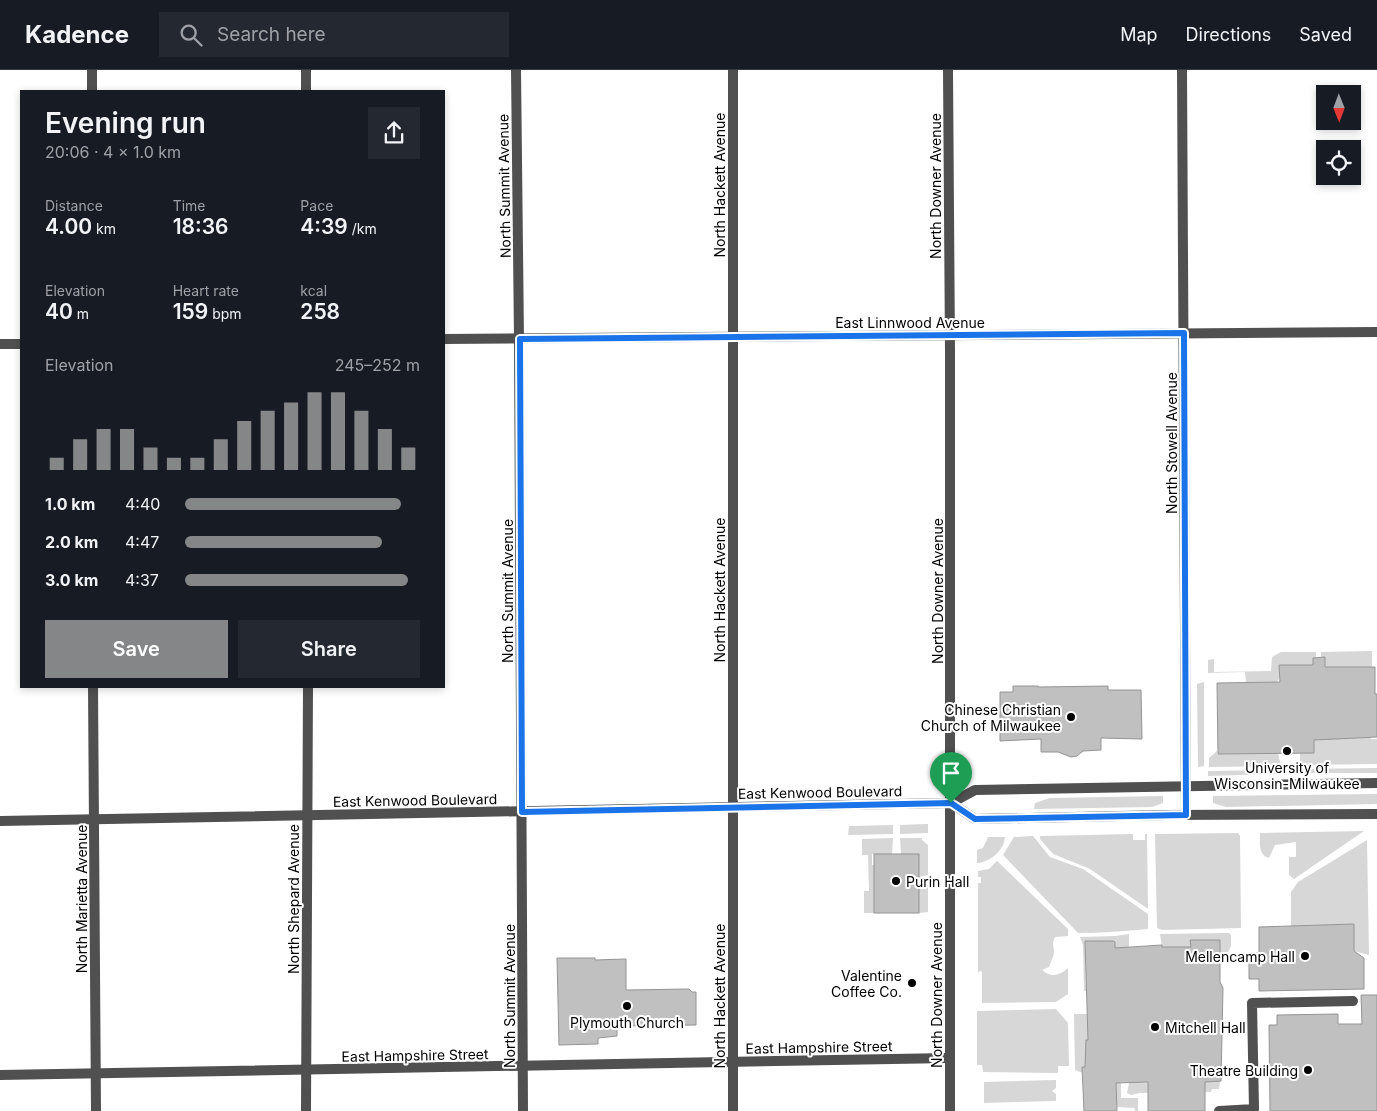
<!DOCTYPE html>
<html lang="en">
<head>
<meta charset="utf-8">
<style>
  body { margin:0; font-family:Inter,sans-serif; background:#242831; color:#f1f3f6; height:100vh; display:flex; flex-direction:column; font-size:19px; white-space:nowrap }
  * { box-sizing:border-box; margin:0 }
  p { font-size:16px; color:#9ea1a6 }
  .icon { flex:none; width:28px; height:28px; fill:none; stroke:currentColor; stroke-width:2; stroke-linecap:round; stroke-linejoin:round }
  .map { position:relative; flex:1; overflow:hidden }
  .panel { position:absolute; left:20px; top:20px; width:425px; height:598px; display:flex; flex-direction:column; background:#171b24; border-radius:0px; box-shadow:0 2px 8px #0003 }
  .panel>* { flex:none }
  .needle { width:32px; rotate:179deg }
  .buttons { position:absolute; left:1316px; top:15px; display:grid; gap:10px }
  .buttons a { display:grid; place-items:center; width:45px; height:45px; border-radius:0px; background:#171b24; box-shadow:0 2px 8px #0003; font-size:25px }
  .pin { position:absolute; display:grid; place-items:center; width:42px; height:42px; color:#fff; margin:-51px -21px; border-radius:50% 50% 50% 0; rotate:-45deg; box-shadow:0 0 5px #0007 }
  .pin .icon { rotate:45deg }
  .round { display:grid; place-items:center; flex:none; width:52px; height:52px; border-radius:0px; background:#242831 }
  .overview { display:flex; align-items:center; justify-content:space-between; height:85px; padding:0 25px }
  h1 { font-size:28px; font-weight:600; line-height:38px }
  .metrics { display:grid; grid-template-columns:repeat(3,1fr); gap:8px; height:85px; padding:5px 25px }
  .metrics div { display:grid; align-content:center }
  .metrics b { font-size:21px; font-weight:600 }
  .metrics small { font-size:14px; font-weight:400 }
  .metrics p { font-size:14px }
  .chart { height:140px; padding:10px 25px }
  .chart p { display:flex; justify-content:space-between }
  .chart svg { width:100%; height:90px; margin-top:5px; stroke:#858687; stroke-width:6 }
  .primary-button { display:flex; gap:10px; margin-top:auto; padding:10px 25px }
  .primary-button a { flex:1; height:58px; border-radius:0px; background:#858687; color:#fff; font-size:20px; font-weight:600; line-height:58px; text-align:center }
  .primary-button a+a { background:#242831; color:#f1f3f6 }
  ul { padding:0 25px; list-style:none; font-size:16px }
  li { display:grid; grid-template-columns:80px 60px 1fr; align-items:center; height:38px }
  li i { height:12px; border-radius:6px; background:#858687 }
  header { display:flex; align-items:center; gap:30px; box-sizing:border-box; height:70px; padding:0 25px; background:#171b24; border-bottom:1px solid #363941 }
  header strong { font-size:24px }
  nav { display:flex; gap:28px; margin-inline-start:auto; font-size:18px }
  .search { width:350px; height:45px; background:#242831; display:flex; align-items:center; gap:12px; box-sizing:border-box; padding:0 18px; border-radius:0px; color:#9ea1a6; font-size:19px }
  .map>svg:first-child { display:block }
  .green { fill:#d7d7d7 }
  .building { fill:#c0c0c0; stroke:#949494 }
  .lines { fill:none; stroke-linecap:round; stroke-linejoin:round }
  .pedestrian { stroke:#505050; stroke-width:10 }
  .minor { stroke:#505050; stroke-width:10 }
  .tertiary { stroke:#505050; stroke-width:10 }
  .route-casing { stroke:#fff; stroke-width:10 }
  .route { stroke:#1a73e8; stroke-width:6 }
  .poi-dot { fill:#000; stroke:#fff; stroke-width:2 }
  .labels { text-anchor:middle; dominant-baseline:central; stroke-width:4; stroke-linejoin:round; paint-order:stroke }
  .street-label { font-size:14px; fill:#000; stroke:#fff }
  .poi-label { font-size:14px; fill:#000; stroke:#fff; text-anchor:end }
</style>
</head>
<body>
<header>
<strong>Kadence</strong>
<div class="search"><svg class="icon" aria-label="search" viewBox="0 0 24 24"><circle cx="10" cy="10" r="6"/><path d="M15 15l6 6"/></svg>Search here</div>
<nav><a>Map</a><a>Directions</a><a>Saved</a></nav>
</header>
<div class="map">
<svg width="1377" height="1041" viewBox="0 0 1377 1041">
  <rect width="100%" height="100%" fill="#fff"/>
  <g class="green">
    <path d="M1372 581V597H1325V588L1321 587V582Z"/>
    <path d="M1281 582H1316V587L1313 588V598L1298 595H1279V609L1277 612 1246 613 1245 602 1208 603V590L1214 589V602L1271 601 1272 587Z"/>
    <path d="M1204 612V696L1198 697 1197 614Z"/>
    <path d="M1370 667 1371 669H1377V694L1300 695V683H1314V670Z"/>
    <path d="M1217 681V684L1278 683 1281 696 1209 697V688Z"/>
    <path d="M1377 698V703H1300V699Z"/>
    <path d="M1276 700V704L1208 706V701Z"/>
    <path d="M1377 724V734L1226 737 1213 733V726Z"/>
    <path d="M1163 726V733L1152 737 1034 739 1035 733 1050 728Z"/>
    <path d="M925 754H928V763L900 764V755Z"/>
    <path d="M893 755V764L848 765 849 756Z"/>
    <path d="M1364 761 1294 809 1289 805V787H1296V772L1275 775 1269 788C1258 785 1260 773 1260 763Z"/>
    <path d="M1238 763 1240 766 1241 858 1162 860 1157 858 1155 764Z"/>
    <path d="M1133 764V770H1145V764H1147L1148 839 1090 799 1053 784 1040 769V766Z"/>
    <path d="M1033 766 1050 787 1083 799 1148 844V859C1126 861 1102 863 1078 863L1003 785 1014 767Z"/>
    <path d="M988 767H1005C1004 780 991 792 977 793V780L983 778Z"/>
    <path d="M893 768 892 784H872V795H874V843H864V821H869L868 785H862V769Z"/>
    <path d="M900 768H922V770L928 775V805L919 807V784H901Z"/>
    <path d="M1367 770 1369 885 1354 881V854L1291 856V822L1298 812Z"/>
    <path d="M997 791 1068 859V866L1055 867 1053 872 1054 884 1049 897 1042 900C1051 908 1059 906 1068 898V924L1056 932 982 933V902L980 901 978 903V813H981V807H978V801L989 799Z"/>
    <path d="M928 814V842L919 843V816Z"/>
    <path d="M1229 863 1231 865V876L1228 882H1220L1190 871 1191 877H1162L1160 864Z"/>
    <path d="M1129 864V877L1115 878V872L1113 871 1085 873 1086 921H1084L1083 875 1080 867 1115 866Z"/>
    <path d="M1056 939 1068 953 1069 996H1058V1003L983 1002 982 995H977V941Z"/>
    <path d="M1074 944H1088V970H1086V997H1082L1083 1003 1075 1000Z"/>
    <path d="M1056 1010V1018L1052 1021 1056 1024V1031L984 1033V1012Z"/>
    <path d="M1220 1011 1219 1019H1212L1211 1022 1140 1023 1131 1025 1127 1023 1129 1013Z"/>
    <path d="M1116 1013H1121V1028H1138V1041H1135V1038L1117 1037Z"/>
  </g>
  <g class="building">
    <path d="M1325 587V597H1375V624H1377V667L1314 670V683L1218 684 1217 613 1280 612 1279 595H1313V588Z"/>
    <path d="M1013 616H1038V617L1108 616V620H1141L1142 669 1101 668V680L1083 681 1077 686 1071 687 1058 682H1041V669L1000 671V622H1013Z"/>
    <rect x="874" y="784" width="45" height="59"/>
    <path d="M1354 854V881L1364 888V919L1259 921V909H1249V883H1259V857Z"/>
    <path d="M1190 870H1220V912L1223 918 1221 1011 1205 1012V1041H1148V1012L1116 1013 1117 1041H1084L1082 997H1085L1086 970H1088L1085 871H1113L1115 872V878L1162 875V877H1191Z"/>
    <path d="M557 888H595V890L626 889V920L689 919 692 922H696V955L617 956V966L598 968V974L559 975Z"/>
    <path d="M1361 925H1377V1041H1270L1269 955H1277V945L1338 944V954H1362Z"/>
  </g>
  <g class="lines">
    <path class="pedestrian" d="M1219 1041 1254 1039 1252 933 1353 931"/>
    <g class="minor">
      <path d="M92 0V21"/>
      <path d="M306 0V21"/>
      <path d="M516 0 519 269 523 1041"/>
      <path d="M733 0V1041"/>
      <path d="M1182 0 1186 745"/>
      <path d="M444 269 1377 262"/>
      <path d="M0 274H21"/>
      <path d="M93 616 96 1041"/>
      <path d="M0 1005 950 988"/>
      <path d="M306 1041 308 616"/>
    </g>
    <g class="tertiary">
      <path d="M948 0 950 282V1041"/>
      <path d="M951 733 975 749 1167 745 1377 744"/>
      <path d="M0 751 951 733 975 720 1377 713"/>
    </g>
  </g>
  <g class="lines">
    <defs>
      <path id="route" d="M1184 263 1186 745 975 749 951 733 522 742 520 269Z"/>
    </defs>
    <use href="#route" class="route-casing"/>
    <use href="#route" class="route"/>
  </g>
  <g class="poi-dot">
    <circle cx="1071" cy="647" r="5"/>
    <circle cx="1287" cy="681" r="5"/>
    <circle cx="896" cy="811" r="5"/>
    <circle cx="1305" cy="886" r="5"/>
    <circle cx="912" cy="913" r="5"/>
    <circle cx="627" cy="936" r="5"/>
    <circle cx="1155" cy="957" r="5"/>
    <circle cx="1308" cy="1000" r="5"/>
  </g>
  <g class="labels">
    <g class="street-label">
      <text transform="translate(719 115) rotate(-90)">North Hackett Avenue</text>
      <text transform="translate(504 116) rotate(-91)">North Summit Avenue</text>
      <text transform="translate(935 116) rotate(-90)">North Downer Avenue</text>
      <text x="910" y="252">East Linnwood Avenue</text>
      <text transform="translate(1171 373) rotate(-90)">North Stowell Avenue</text>
      <text transform="translate(719 520) rotate(-90)">North Hackett Avenue</text>
      <text transform="translate(507 521) rotate(-90)">North Summit Avenue</text>
      <text transform="translate(937 521) rotate(-90)">North Downer Avenue</text>
      <text transform="translate(820 722) rotate(-1)">East Kenwood Boulevard</text>
      <text transform="translate(415 730) rotate(-1)">East Kenwood Boulevard</text>
      <text transform="translate(81 829) rotate(-90)">North Marietta Avenue</text>
      <text transform="translate(293 829) rotate(-90)">North Shepard Avenue</text>
      <text transform="translate(936 925) rotate(-90)">North Downer Avenue</text>
      <text transform="translate(509 926) rotate(-90)">North Summit Avenue</text>
      <text transform="translate(719 926) rotate(-90)">North Hackett Avenue</text>
      <text transform="translate(819 977) rotate(-1)">East Hampshire Street</text>
      <text transform="translate(415 985) rotate(-1)">East Hampshire Street</text>
    </g>
    <g class="poi-label">
      <text x="1061" y="639">Chinese Christian<tspan x="1061" dy="16">Church of Milwaukee</tspan></text>
      <text x="1287" y="697" text-anchor="middle">University of<tspan x="1287" dy="16">Wisconsin-Milwaukee</tspan></text>
      <text x="906" y="811" text-anchor="start">Purin Hall</text>
      <text x="1295" y="886">Mellencamp Hall</text>
      <text x="902" y="905">Valentine<tspan x="902" dy="16">Coffee Co.</tspan></text>
      <text x="627" y="952" text-anchor="middle">Plymouth Church</text>
      <text x="1165" y="957" text-anchor="start">Mitchell Hall</text>
      <text x="1298" y="1000">Theatre Building</text>
    </g>
  </g>
</svg>
<div class="buttons">
<a><svg class="needle" viewBox="-14 -14 28 28"><path d="M0-13l5 13h-10z" fill="#e53935"/><path d="M0 13l5-13h-10z" fill="#9ea1a6"/></svg></a>
<a><svg class="icon" aria-label="locate" viewBox="0 0 24 24"><circle cx="12" cy="12" r="6"/><path d="M12 2v4M12 18v4M2 12h4M18 12h4"/></svg></a>
</div>
<div class="pin" style="left:951px;top:733px;background:#1e9e55"><svg class="icon" aria-label="arrive" viewBox="0 0 24 24"><path d="M6 21V4h12l-3 4 3 4H6"/></svg></div>
<section class="panel">
<div class="overview"><div><h1>Evening run</h1><p>20:06 · 4 × 1.0 km</p></div><a class="round"><svg class="icon" aria-label="share" viewBox="0 0 24 24"><path d="M12 15V3M7 8l5-5 5 5M5 13v7h14v-7"/></svg></a></div>
<div class="metrics">
<div><p>Distance</p><b>4.00<small> km</small></b></div>
<div><p>Time</p><b>18:36</b></div>
<div><p>Pace</p><b>4:39<small> /km</small></b></div>
</div>
<div class="metrics">
<div><p>Elevation</p><b>40<small> m</small></b></div>
<div><p>Heart rate</p><b>159<small> bpm</small></b></div>
<div><p>kcal</p><b>258</b></div>
</div>
<div class="chart"><p><span>Elevation</span>245–252 m</p>
<svg viewBox="0 0 160 44" preserveAspectRatio="none"><path d="M5 44V38M15 44V29M25 44V24M35 44V24M45 44V33M55 44V38M65 44V38M75 44V29M85 44V20M95 44V15M105 44V11M115 44V6M125 44V6M135 44V15M145 44V24M155 44V33"/></svg>
</div>
<ul>
<li><b>1.0 km</b>4:40<i style="width:92%"></i></li>
<li><b>2.0 km</b>4:47<i style="width:84%"></i></li>
<li><b>3.0 km</b>4:37<i style="width:95%"></i></li>
</ul>
<div class="primary-button"><a>Save</a><a>Share</a></div>
</section>
</div>
</body>
</html>
